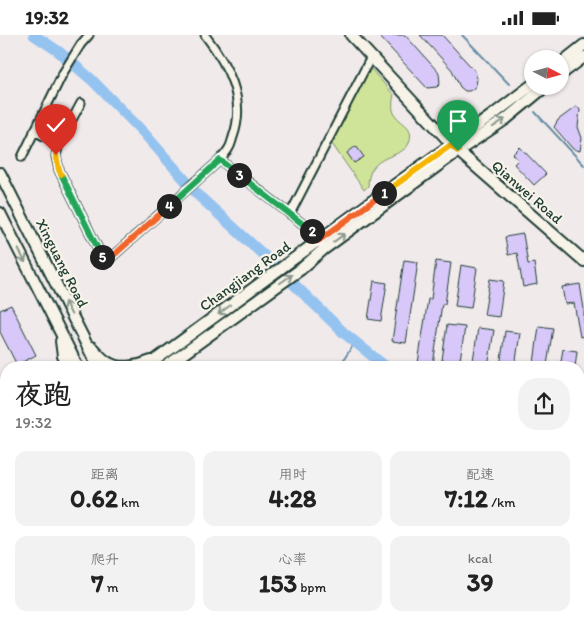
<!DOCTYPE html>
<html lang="zh">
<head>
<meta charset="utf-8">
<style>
  body { margin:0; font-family:Itim,"LXGW WenKai TC",sans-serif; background:#f2f2f2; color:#222; height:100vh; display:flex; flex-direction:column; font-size:19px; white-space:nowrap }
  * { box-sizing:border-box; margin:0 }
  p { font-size:16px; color:#767676 }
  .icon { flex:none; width:28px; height:28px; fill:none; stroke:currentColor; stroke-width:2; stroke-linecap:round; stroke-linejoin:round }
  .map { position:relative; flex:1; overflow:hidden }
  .drawer { position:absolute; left:0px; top:326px; width:585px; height:266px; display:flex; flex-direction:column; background:#fff; border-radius:20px 20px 0 0; box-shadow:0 1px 4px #0004 }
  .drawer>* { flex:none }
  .needle { width:32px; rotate:96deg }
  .tools { position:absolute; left:524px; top:15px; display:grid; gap:10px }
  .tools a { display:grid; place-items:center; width:45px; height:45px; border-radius:50%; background:#fff; box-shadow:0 1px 4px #0004; font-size:25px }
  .pin { position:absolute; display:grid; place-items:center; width:42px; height:42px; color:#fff; margin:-51px -21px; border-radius:50% 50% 50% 0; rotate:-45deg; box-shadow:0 0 5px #0007 }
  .pin .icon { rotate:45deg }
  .km { position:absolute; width:25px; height:25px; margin:-12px; border-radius:50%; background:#222; color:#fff; font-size:14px; line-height:25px; text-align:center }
  .round { display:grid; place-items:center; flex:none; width:52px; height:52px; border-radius:20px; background:#f2f2f2 }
  .overview { display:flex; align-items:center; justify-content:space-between; height:85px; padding:0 15px }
  h1 { font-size:28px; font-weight:800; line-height:38px }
  .figures { display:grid; grid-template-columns:repeat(3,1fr); gap:8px; height:85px; padding:5px 15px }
  .figures div { display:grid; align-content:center; border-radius:12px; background:#f2f2f2; text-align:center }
  .figures b { font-size:25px; font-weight:800 }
  .figures small { font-size:14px; font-weight:400 }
  .figures p { font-size:14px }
  .status { display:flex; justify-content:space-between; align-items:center; height:35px; padding:0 25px; background:#fff; direction:ltr }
  .status svg { height:14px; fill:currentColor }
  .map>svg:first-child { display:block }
  .green { fill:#cfe499; stroke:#779066 }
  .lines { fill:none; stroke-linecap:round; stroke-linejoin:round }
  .stream { stroke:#668da5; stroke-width:2 }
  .river { stroke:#95c3f0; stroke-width:11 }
  .building { fill:#d8c8f9; stroke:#1f3d34 }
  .street-casing { stroke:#1f3d34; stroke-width:11 }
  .secondary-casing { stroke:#1f3d34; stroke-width:14 }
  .street { stroke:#f7f3e8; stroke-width:7 }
  .secondary { stroke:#f7f3e8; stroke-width:10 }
  .oneway { stroke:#8b988e }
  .split-1-casing { stroke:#fff; stroke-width:10 }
  .split-2-casing { stroke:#fff; stroke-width:10 }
  .split-3-casing { stroke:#fff; stroke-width:10 }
  .split-4-casing { stroke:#fff; stroke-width:10 }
  .split-5-casing { stroke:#fff; stroke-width:10 }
  .split-6-casing { stroke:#fff; stroke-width:10 }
  .split-7-casing { stroke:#fff; stroke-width:10 }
  .split-1 { stroke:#f5b400; stroke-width:6 }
  .split-2 { stroke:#f0652b; stroke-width:6 }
  .split-3 { stroke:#22a559; stroke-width:6 }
  .split-4 { stroke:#22a559; stroke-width:6 }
  .split-5 { stroke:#f0652b; stroke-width:6 }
  .split-6 { stroke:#22a559; stroke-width:6 }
  .split-7 { stroke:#f5b400; stroke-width:6 }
  .labels { text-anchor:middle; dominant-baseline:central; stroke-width:4.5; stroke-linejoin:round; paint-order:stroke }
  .street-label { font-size:15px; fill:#1f3d34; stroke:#f7f3e8 }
</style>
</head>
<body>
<div class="status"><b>19:32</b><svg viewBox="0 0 49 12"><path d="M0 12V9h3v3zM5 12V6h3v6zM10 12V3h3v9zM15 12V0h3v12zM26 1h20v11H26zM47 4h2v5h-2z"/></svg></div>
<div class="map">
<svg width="584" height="592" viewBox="0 0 584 592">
  <rect width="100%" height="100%" fill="#f1eaeb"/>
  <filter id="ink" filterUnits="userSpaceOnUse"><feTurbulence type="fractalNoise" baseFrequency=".02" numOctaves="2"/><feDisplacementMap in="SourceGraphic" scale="10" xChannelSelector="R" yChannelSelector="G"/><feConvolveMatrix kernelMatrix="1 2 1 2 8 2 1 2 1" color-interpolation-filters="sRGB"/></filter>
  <g filter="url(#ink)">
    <path class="green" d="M370 33 394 60C393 64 392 71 393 75 397 90 416 88 409 108 402 125 368 117 368 151L364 155 330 106Z"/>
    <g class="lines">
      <g class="stream">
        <path d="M462 0 509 49"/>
        <path d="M535 77 584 130"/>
        <path d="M339 332 355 307"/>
        <path d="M178 592 184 586"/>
      </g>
      <g class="river">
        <path d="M34 0 58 16 92 45 143 97 199 161 268 224 344 298 386 332"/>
        <path d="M579 507 584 511"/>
      </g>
    </g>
    <g class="building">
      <path d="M378 0H405L439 38 440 49 437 52 427 53Z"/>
      <path d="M420 0H442L475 36 477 44 476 50 473 54 469 56H465L460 52 452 35Z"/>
      <path d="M577 71 580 75 578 92 582 103 580 116 573 114 554 92 558 85Z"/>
      <path d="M356 111 364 122 354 128 347 118Z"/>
      <path d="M520 112 546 139 534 150 514 129 518 125 513 119Z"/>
      <path d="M523 199 528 229 534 228 537 249 523 252 517 218 508 220 505 202Z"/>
      <path d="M404 225 418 227 406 308 392 306Z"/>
      <path d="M436 226 451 228 445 269H442L433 330 418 328 428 264H431Z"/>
      <path d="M461 230 477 233 471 273 455 271Z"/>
      <path d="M490 244 504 246 499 282 484 280Z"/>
      <path d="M374 246 387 248 381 286 368 284Z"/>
      <path d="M580 249 584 274V301L580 302 574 268 565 269 562 252Z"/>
      <path d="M11 270 36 320 17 330 0 297V275Z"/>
      <path d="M447 290 465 292 459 332H441Z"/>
      <path d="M539 291 553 293 547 330 534 328Z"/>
      <path d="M478 293 494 295 488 332H472Z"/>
      <path d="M505 296 520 298 515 332H500Z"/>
      <path d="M563 314 577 316 575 332H560Z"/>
      <path d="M584 358V395L579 394Z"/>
      <path d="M6 370V385L0 389V373Z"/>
      <path d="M579 404 584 405V445L581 465H579Z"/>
    </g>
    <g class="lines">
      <defs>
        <g id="street">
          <path d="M81 68 59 109 56 121 59 135 105 228 220 125C223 121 227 117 229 113 231 110 232 105 233 102 247 64 227 29 205 0"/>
          <path d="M34 96 59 109"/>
          <path d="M22 122 63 38 81 9 89 0"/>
          <path d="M220 125 312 196 321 209"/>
          <path d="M290 179 371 22"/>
        </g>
        <g id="secondary">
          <path d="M351 0 458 116 584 226"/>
          <path d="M560 29 584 10"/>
          <path d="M560 40 584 22"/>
          <path d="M0 138 98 332"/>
          <path d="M0 178 78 332"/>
          <path d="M61 306 63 321 68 332"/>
          <path d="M91 312C97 317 102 325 109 328 121 335 139 331 151 326"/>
          <path d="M146 332 378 162 494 79 532 50"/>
          <path d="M165 332 301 234 324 214 458 116 506 84 546 51"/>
          <path d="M0 424 6 420"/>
          <path d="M0 439 6 435"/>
          <path d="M203 586 206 592"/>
          <path d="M225 586 228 592"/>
        </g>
      </defs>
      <use href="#street" class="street-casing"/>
      <use href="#secondary" class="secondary-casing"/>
      <use href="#street" class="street"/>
      <use href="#secondary" class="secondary"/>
    </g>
    <defs><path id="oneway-shaft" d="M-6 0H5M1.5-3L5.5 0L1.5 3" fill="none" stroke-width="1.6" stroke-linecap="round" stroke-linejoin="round" transform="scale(1.25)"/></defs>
    <g class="oneway">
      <use href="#oneway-shaft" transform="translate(499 88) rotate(-34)"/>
      <use href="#oneway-shaft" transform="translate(339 203) rotate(-36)"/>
      <use href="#oneway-shaft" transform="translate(22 221) rotate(63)"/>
      <use href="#oneway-shaft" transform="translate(286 244) rotate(-35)"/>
      <use href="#oneway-shaft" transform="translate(68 273) rotate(-117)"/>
      <use href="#oneway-shaft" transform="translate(224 275) rotate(143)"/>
    </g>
  </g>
  <g class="lines" filter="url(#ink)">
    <defs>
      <path id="split-1" d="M384 158 451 110 458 116"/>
      <path id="split-2" d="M312 196 318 206 384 158"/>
      <path id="split-3" d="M239 140 312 196"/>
      <path id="split-4" d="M169 171 220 125 239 140"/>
      <path id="split-5" d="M102 222 105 228 169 171"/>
      <path id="split-6" d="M61 139 102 222"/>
      <path id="split-7" d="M56 120 59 135 61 139"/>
    </defs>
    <use href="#split-1" class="split-1-casing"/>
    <use href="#split-2" class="split-2-casing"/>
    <use href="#split-3" class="split-3-casing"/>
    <use href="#split-4" class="split-4-casing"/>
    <use href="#split-5" class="split-5-casing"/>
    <use href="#split-6" class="split-6-casing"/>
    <use href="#split-7" class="split-7-casing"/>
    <use href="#split-1" class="split-1"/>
    <use href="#split-2" class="split-2"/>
    <use href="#split-3" class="split-3"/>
    <use href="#split-4" class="split-4"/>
    <use href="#split-5" class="split-5"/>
    <use href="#split-6" class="split-6"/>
    <use href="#split-7" class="split-7"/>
  </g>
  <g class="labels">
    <g class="street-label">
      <text transform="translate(527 157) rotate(41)">Qianwei Road</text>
      <text transform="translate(62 228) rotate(63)">Xinguang Road</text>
      <text transform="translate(245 241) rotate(-36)">Changjiang Road</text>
    </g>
  </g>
</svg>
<div class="tools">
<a><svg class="needle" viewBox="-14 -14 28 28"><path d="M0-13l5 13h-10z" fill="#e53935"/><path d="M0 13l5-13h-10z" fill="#767676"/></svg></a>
</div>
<div class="pin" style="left:458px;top:116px;background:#1e9e55"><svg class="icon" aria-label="arrive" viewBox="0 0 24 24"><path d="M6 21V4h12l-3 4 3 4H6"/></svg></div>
<div class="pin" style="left:56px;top:120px;background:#d93025"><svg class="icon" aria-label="check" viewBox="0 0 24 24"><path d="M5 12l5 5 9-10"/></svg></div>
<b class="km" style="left:384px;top:158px">1</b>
<b class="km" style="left:312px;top:196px">2</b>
<b class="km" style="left:239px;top:140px">3</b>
<b class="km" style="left:169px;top:171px">4</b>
<b class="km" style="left:102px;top:222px">5</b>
<section class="drawer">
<div class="overview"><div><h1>夜跑</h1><p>19:32</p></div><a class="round"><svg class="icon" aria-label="share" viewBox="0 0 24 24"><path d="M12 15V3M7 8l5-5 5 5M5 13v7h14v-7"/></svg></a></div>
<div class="figures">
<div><p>距离</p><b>0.62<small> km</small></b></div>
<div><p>用时</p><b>4:28</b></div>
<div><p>配速</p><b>7:12<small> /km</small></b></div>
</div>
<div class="figures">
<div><p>爬升</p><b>7<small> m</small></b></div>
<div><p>心率</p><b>153<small> bpm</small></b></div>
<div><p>kcal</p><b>39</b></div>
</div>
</section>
</div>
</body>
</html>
